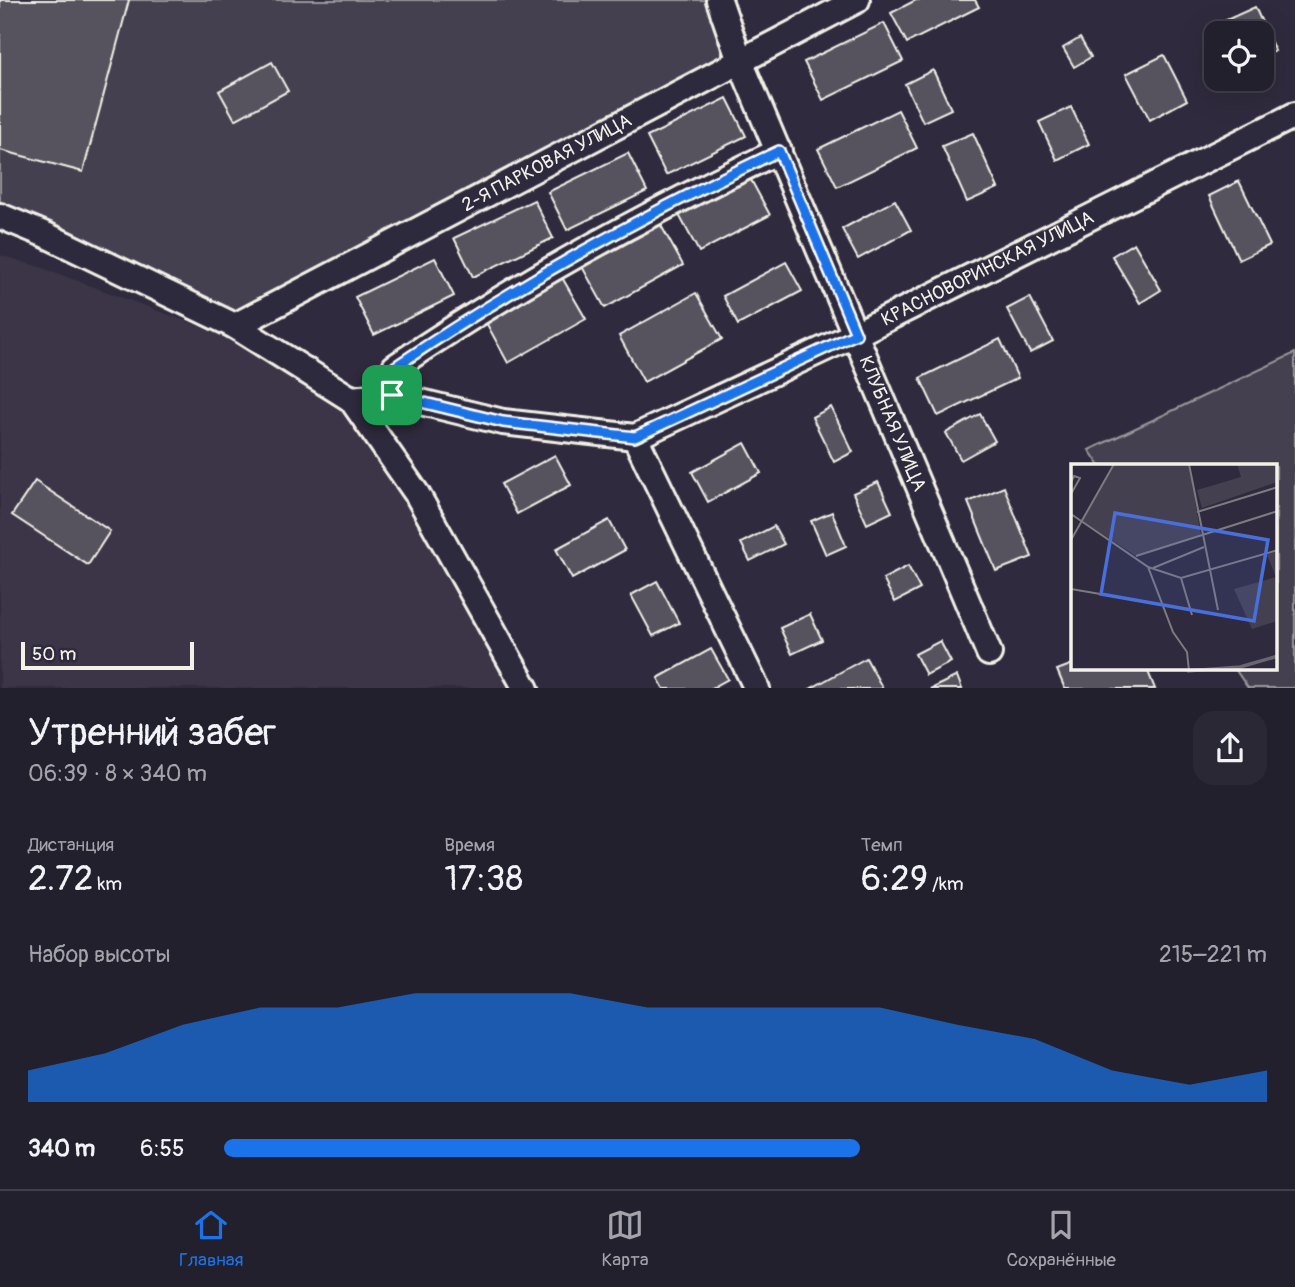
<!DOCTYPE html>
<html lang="ru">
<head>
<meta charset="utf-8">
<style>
  body { margin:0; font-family:Pangolin,sans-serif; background:#2b2836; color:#f1f3f6; height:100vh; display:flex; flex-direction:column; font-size:26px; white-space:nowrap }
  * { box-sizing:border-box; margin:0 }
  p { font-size:23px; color:#a3a3aa }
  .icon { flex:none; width:38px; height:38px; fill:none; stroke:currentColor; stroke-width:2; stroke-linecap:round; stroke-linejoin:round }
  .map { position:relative; height:688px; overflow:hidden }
  .sheet { display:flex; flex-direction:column; background:#23202e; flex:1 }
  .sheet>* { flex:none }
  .tools { position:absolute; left:1204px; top:21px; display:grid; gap:14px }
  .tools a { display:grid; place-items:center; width:70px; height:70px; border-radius:14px; background:#23202e; box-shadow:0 7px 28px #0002,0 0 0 2px #403e4a; font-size:35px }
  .scale { position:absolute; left:21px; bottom:18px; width:173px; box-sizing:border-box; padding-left:7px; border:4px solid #f4f1e8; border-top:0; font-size:19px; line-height:24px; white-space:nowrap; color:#f4f1e8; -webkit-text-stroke:5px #2f2a3d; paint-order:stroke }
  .pin { position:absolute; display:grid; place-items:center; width:60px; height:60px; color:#fff; margin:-30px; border-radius:14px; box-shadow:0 4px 10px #0006 }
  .round { display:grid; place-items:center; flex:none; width:74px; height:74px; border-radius:21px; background:#2b2836 }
  .head { display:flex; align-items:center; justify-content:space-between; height:119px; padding:0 28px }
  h1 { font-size:38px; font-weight:600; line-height:52px }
  .stats { display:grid; grid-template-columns:repeat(3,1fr); gap:10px; height:119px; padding:7px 28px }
  .stats div { display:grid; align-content:center }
  .stats b { font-size:35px; font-weight:600 }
  .stats small { font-size:19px; font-weight:400 }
  .stats p { font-size:19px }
  .chart { height:196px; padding:14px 28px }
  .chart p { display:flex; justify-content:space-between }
  .chart svg { width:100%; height:126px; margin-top:7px; fill:#1a73e8; opacity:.7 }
  ul { padding:0 28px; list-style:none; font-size:23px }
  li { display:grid; grid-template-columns:112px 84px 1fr; align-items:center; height:52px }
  li i { height:18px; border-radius:9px; background:#1a73e8 }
  .menu { display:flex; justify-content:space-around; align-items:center; height:98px; border-top:2px solid #403e4a; background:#23202e; font-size:19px; color:#a3a3aa }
  .menu a { display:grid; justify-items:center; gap:4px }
  .menu .active { color:#1a73e8 }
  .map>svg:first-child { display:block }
  .built { fill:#3b3647 }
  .green { fill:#454050; stroke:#9c989c; stroke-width:2 }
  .building { fill:#56525f; stroke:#f4f1e8; stroke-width:2 }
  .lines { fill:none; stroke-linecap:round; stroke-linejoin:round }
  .minor-casing { stroke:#f4f1e8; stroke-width:30 }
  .minor { stroke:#2f2a3d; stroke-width:24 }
  .route-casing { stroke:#fff; stroke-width:14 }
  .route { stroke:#1a73e8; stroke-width:9 }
  .labels { text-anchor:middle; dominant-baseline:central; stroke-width:5; stroke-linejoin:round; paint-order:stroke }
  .street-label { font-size:19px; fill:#f4f1e8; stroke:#2f2a3d }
  .inset-river { fill:none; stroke:#6a6670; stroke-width:3.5 }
  .inset-road { fill:none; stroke:#7e7a81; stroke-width:2 }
  .view { fill:#486fdb; fill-opacity:0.15; stroke:#486fdb; stroke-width:3.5 }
  .inset-edge { fill:none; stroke:#f4f1e8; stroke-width:3.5 }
</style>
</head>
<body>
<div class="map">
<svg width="1295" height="689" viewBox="0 0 1295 689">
  <rect width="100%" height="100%" fill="#2f2a3d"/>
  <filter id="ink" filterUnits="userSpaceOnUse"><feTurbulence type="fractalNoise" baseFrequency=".0143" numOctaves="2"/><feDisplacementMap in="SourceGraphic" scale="14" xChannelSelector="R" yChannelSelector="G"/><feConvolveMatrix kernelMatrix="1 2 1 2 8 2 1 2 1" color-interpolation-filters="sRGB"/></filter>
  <g filter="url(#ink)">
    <path class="built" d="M0 255 43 268 274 354 360 422 509 688H0Z"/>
    <g class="green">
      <path d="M0 0H719L740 61 235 326 0 216Z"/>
      <path d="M1295 353V688H1248L1235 669H1276V466H1100L1089 450Z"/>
    </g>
    <g class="building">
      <path d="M0 0H129L83 172 0 150Z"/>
      <path d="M916 0H975L979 7 907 43 891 13Z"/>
      <path d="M1255 7 1275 51 1262 58V33H1217L1213 26Z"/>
      <path d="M884 23 903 61 823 100 804 62Z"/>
      <path d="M1080 38 1091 57 1074 67 1063 48Z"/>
      <path d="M1164 55 1187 100 1150 120 1126 74Z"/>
      <path d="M272 62 288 91 235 120 219 91Z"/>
      <path d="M933 70 951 109 923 122 905 84Z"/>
      <path d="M727 98 746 136 666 175 647 137Z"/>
      <path d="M1071 107 1089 144 1057 160 1039 122Z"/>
      <path d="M898 110 917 148 837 187 818 149Z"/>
      <path d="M973 133 998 188 967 202 942 146Z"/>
      <path d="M628 153 647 191 567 230 548 192Z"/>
      <path d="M750 178 770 215 699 252 679 215Z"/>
      <path d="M1239 181 1270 245 1239 260 1209 196Z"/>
      <path d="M534 200 553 238 473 277 454 238Z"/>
      <path d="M895 200 911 230 858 259 842 229Z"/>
      <path d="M658 220 683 265 605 308 580 263Z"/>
      <path d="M1134 243 1161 290 1140 303 1112 256Z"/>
      <path d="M435 258 454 296 374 335 355 297Z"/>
      <path d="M786 262 802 291 738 325 723 296Z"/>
      <path d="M560 274 586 319 508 363 483 317Z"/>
      <path d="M696 293 722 339 644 382 619 336Z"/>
      <path d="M1030 297 1053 341 1030 353 1007 309Z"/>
      <path d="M1000 339 1018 378 938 416 920 378Z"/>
      <path d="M831 407 853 452 834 462 812 417Z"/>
      <path d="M980 414 995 441 961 460 946 433Z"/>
      <path d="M745 443 761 473 708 502 692 472Z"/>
      <path d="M555 455 571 485 517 514 501 484Z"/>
      <path d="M35 481 110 531 88 565 12 515Z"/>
      <path d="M878 482 892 512 867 524 853 493Z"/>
      <path d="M1004 487 1032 557 996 571 968 502Z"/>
      <path d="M832 512 846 546 826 555 811 521Z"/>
      <path d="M609 520 625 550 572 579 556 549Z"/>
      <path d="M774 526 784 544 750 561 741 543Z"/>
      <path d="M908 566 920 589 895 602 883 579Z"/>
      <path d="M657 581 679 623 653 636 631 595Z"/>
      <path d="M810 614 822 640 792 654 780 628Z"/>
      <path d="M940 641 951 662 926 675 915 654Z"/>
      <path d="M711 649 728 679 710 689H664L658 678Z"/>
      <path d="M866 658 883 689H810Z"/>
      <path d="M1073 664V669H1147L1155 689H1065L1057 670Z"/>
      <path d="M957 676 962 689H930Z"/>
    </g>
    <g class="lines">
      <defs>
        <g id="minor">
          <path id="s1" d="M719 0 740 61 989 653"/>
          <path d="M0 216 46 235 235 326 351 399 417 494 526 689"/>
          <path id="s2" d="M235 326 857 0"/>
          <path d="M392 395 395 367C517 284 645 214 779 151"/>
          <path id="s3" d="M351 399 392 395 503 422 635 437 856 334 1295 115"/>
          <path d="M635 437 757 689"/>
        </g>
      </defs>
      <use href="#minor" class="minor-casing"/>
      <use href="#minor" class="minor"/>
    </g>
  </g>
  <g class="lines" filter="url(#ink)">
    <defs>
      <path id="route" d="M779 151 856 334 635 437 503 422 392 395 395 367C517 284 645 214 779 151Z"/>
    </defs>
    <use href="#route" class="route-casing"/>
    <use href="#route" class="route"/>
  </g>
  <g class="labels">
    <g class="street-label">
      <text stroke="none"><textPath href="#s2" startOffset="352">2-Я ПАРКОВАЯ УЛИЦА</textPath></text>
      <text stroke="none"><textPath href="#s3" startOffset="679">КРАСНОВОРИНСКАЯ УЛИЦА</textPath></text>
      <text stroke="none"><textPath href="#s1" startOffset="458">КЛУБНАЯ УЛИЦА</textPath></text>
    </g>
  </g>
  <g transform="translate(1071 464)">
    <rect width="206" height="206" fill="#2f2a3d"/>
    <path d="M43 0H118L130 72 65 92 11 57ZM166 0H206V18L131 44 126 26 170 13ZM206 87V157L181 165 163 125 205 113 196 91Z" fill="#454050"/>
    <path class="inset-river" d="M116 207 169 203 207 192"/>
    <path class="inset-road" d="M118 0 147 146M0 18 3 12 9 14 0 30M126 48 207 23M0 50 77 103 102 168 116 188 118 207M0 76 43 0M65 92 207 47M77 103 110 114 207 86M82 104 133 83M110 114 121 151M0 125 35 131"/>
    <path class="view" d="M44 49 197 76 183 157 30 130Z"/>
    <rect width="206" height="206" class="inset-edge"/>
  </g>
</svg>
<div class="tools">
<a><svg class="icon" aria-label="locate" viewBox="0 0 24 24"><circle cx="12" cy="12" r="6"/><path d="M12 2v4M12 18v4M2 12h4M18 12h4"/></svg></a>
</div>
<div class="scale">50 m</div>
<div class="pin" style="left:392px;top:395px;background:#1e9e55"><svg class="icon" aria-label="arrive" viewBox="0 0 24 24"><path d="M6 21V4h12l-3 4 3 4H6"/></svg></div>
</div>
<section class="sheet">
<div class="head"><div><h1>Утренний забег</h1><p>06:39 · 8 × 340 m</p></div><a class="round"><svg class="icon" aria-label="share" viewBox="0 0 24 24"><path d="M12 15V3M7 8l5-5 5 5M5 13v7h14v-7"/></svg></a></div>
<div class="stats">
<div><p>Дистанция</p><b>2.72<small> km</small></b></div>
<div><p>Время</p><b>17:38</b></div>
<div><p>Темп</p><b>6:29<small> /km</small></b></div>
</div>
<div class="chart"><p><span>Набор высоты</span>215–221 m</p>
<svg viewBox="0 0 160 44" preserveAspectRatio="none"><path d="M0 44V33L10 27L20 17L30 11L40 11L50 6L60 6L70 6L80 11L90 11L100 11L110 11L120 17L130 22L140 33L150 38L160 33V44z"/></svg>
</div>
<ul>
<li><b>340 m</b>6:55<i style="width:61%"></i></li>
</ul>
</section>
<nav class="menu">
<a class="active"><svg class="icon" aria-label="home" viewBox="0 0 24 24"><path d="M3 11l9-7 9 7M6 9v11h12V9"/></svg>Главная</a>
<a><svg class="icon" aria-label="map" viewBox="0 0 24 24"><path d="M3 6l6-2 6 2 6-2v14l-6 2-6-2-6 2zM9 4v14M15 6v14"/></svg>Карта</a>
<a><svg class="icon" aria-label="saved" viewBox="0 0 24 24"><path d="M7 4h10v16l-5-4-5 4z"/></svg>Сохранённые</a>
</nav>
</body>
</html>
